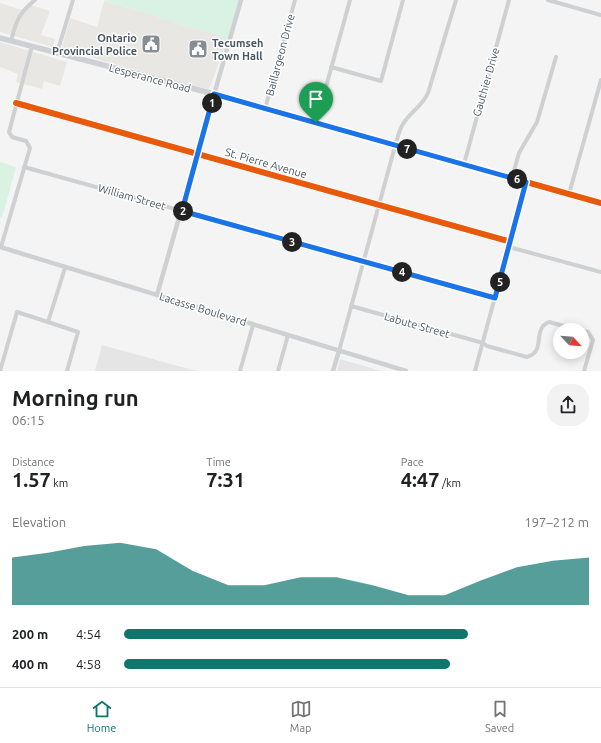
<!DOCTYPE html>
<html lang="en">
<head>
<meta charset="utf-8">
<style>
  body { margin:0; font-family:Ubuntu,sans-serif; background:#f2f2f2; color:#202124; height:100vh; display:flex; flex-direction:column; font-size:15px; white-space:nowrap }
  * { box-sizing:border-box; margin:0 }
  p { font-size:13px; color:#757577 }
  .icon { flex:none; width:22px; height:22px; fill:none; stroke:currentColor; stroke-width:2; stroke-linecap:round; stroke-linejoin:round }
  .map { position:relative; height:371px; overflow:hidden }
  .panel { display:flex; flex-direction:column; background:#fff; flex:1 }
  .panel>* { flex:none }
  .needle { width:26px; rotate:116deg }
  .buttons { position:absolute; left:553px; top:323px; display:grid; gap:8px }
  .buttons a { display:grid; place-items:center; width:36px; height:36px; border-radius:50%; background:#fff; box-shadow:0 2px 10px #0003; font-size:20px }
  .pin { position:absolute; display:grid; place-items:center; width:34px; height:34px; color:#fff; margin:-41px -17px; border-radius:50% 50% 50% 0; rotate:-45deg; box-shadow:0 0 4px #0007 }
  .pin .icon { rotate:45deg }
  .km { position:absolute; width:20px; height:20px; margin:-10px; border-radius:50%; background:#222; color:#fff; font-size:11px; line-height:20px; text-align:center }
  .round { display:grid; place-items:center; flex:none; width:42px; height:42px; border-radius:16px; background:#f2f2f2 }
  .summary { display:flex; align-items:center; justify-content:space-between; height:68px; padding:0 12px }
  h1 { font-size:22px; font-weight:700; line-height:30px }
  .metrics { display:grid; grid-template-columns:repeat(3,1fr); gap:6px; height:68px; padding:4px 12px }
  .metrics div { display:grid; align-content:center }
  .metrics b { font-size:20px; font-weight:700 }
  .metrics small { font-size:11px; font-weight:400 }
  .metrics p { font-size:11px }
  .chart { height:112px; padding:8px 12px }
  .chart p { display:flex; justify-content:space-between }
  .chart svg { width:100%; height:72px; margin-top:4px; fill:#0f766e; opacity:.7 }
  ul { padding:0 12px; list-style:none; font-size:13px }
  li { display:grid; grid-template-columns:64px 48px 1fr; align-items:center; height:30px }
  li i { height:10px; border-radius:5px; background:#0f766e }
  .tabs { display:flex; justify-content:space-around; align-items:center; height:56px; border-top:1px solid #e0e0e0; background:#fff; font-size:11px; color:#757577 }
  .tabs a { display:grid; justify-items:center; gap:2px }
  .tabs .active { color:#0f766e }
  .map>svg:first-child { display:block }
  .commercial { fill:#e8e7e3 }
  .education { fill:#e6e5e6 }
  .green { fill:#d9f2e3 }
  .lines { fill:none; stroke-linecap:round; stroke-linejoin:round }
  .minor { stroke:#ced0d2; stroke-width:4 }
  .tertiary { stroke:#ced0d2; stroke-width:4.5 }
  .secondary { stroke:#ced0d4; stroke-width:5.5 }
  .cycleway-casing { stroke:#fff; stroke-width:8 }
  .cycleway { stroke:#e8590c; stroke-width:6 }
  .route-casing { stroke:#fff; stroke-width:8 }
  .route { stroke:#1a73e8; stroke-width:5 }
  .labels { text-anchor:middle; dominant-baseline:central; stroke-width:3; stroke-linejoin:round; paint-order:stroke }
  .poi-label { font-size:11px; font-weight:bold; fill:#4a5661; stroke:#fff; text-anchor:end }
  .street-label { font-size:11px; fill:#4a5661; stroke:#fff }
</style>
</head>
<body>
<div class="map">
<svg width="601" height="371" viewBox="0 0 601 371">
  <rect width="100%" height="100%" fill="#f4f4f4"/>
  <g class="commercial">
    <path d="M104 1 154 15 163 20 167 18 175 23 222 36 227 41 210 87 208 89 164 78 65 50 62 47 70 18 97 27Z"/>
    <path d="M0 3 25 11 31 5 50 11 41 35 55 39 53 47 0 32Z"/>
    <path d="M0 42 67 62 60 86 44 81 42 89 16 82 18 74 0 67Z"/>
  </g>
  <g class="education">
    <path d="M102 345 196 371H95Z"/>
    <path d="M340 359 381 371H337Z"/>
  </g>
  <g class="green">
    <path d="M105 0H239L227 41 222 40V36L175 23 167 18 163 20 154 15 104 1Z"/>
    <path d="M0 162 16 167 2 218 0 217Z"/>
  </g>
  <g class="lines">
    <g class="minor">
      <path d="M548 0 601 15"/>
      <path d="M11 41C16 21 19 13 35 0"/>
      <path d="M57 53 73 0"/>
      <path d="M331 67 381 81 403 0"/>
      <path d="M16 103 511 242"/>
      <path d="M265 109 295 0"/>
      <path d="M316 123 350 0"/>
      <path d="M464 164 509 0"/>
      <path d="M24 167 495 298"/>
      <path d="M512 178 519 153 537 122 556 57"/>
      <path d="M569 194 601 80"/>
      <path d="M1 247 30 148 26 141 12 137 9 132 32 46"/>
      <path d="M509 247 601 272"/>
      <path d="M65 268 48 322 78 332 67 371"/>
      <path d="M351 306 483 343 487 346 527 357C544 352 535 336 543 326 545 324 547 323 549 322L579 330"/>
      <path d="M582 331 588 332 593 340 584 371"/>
      <path d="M339 351 397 139C399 132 401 126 405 121 413 110 422 106 428 93L456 0"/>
      <path d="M0 371 17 312 48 322"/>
      <path d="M240 371 253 325"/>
      <path d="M278 371 288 335"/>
      <path d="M475 371 526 182"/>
    </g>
    <g class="tertiary">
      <path d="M0 247 406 371"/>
      <path d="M157 295 241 0"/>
      <path d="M333 371 339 351"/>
    </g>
    <path class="secondary" d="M0 38 214 94 601 203"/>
    <defs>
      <g id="cycleway">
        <path d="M16 103 511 242"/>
        <path d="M265 109 601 203"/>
      </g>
    </defs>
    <use href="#cycleway" class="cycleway-casing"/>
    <use href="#cycleway" class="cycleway"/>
  </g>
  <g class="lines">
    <defs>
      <path id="route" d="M214 94 526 182 495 298 182 211Z"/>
    </defs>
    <use href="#route" class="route-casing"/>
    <use href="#route" class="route"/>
  </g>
  <defs>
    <symbol id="civic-square" viewBox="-11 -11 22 22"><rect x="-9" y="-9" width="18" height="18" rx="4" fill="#868d94" stroke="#fff"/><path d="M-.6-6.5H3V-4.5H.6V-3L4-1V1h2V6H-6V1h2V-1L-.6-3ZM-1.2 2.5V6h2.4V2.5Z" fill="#fff"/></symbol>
  </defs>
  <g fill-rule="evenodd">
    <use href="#civic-square" x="140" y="33" width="22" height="22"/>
    <use href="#civic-square" x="187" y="38" width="22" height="22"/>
  </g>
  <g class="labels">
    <g class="poi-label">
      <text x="137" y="38">Ontario<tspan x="137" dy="13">Provincial Police</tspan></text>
      <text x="212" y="43" text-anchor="start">Tecumseh<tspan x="212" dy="13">Town Hall</tspan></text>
    </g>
    <g class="street-label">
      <text transform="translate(280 55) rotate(-75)">Baillargeon Drive</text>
      <text transform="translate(150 78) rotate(15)">Lesperance Road</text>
      <text transform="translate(486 82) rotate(-74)">Gauthier Drive</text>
      <text transform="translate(266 163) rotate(16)">St. Pierre Avenue</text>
      <text transform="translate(132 197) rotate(16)">William Street</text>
      <text transform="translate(203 309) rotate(17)">Lacasse Boulevard</text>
      <text transform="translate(417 325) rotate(16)">Labute Street</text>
    </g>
  </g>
</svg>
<div class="buttons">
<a><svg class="needle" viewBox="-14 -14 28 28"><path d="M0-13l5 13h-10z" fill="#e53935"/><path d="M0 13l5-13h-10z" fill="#757577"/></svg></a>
</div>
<div class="pin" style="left:316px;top:123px;background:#1e9e55"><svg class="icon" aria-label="arrive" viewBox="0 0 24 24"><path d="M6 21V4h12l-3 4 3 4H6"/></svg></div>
<b class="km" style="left:212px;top:103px">1</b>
<b class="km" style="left:183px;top:211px">2</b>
<b class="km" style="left:292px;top:242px">3</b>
<b class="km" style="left:402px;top:272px">4</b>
<b class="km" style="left:500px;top:282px">5</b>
<b class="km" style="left:517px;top:179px">6</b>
<b class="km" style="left:407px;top:149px">7</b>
</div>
<section class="panel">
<div class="summary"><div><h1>Morning run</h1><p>06:15</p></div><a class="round"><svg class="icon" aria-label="share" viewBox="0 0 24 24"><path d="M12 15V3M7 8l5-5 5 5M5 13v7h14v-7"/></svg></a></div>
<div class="metrics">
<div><p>Distance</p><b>1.57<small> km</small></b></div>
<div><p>Time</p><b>7:31</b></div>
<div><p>Pace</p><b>4:47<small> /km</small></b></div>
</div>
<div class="chart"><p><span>Elevation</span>197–212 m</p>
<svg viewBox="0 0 160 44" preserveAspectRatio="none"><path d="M0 44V15L10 12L20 8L30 6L40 10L50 23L60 32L70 32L80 27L90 27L100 32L110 38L120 38L130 29L140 21L150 17L160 15V44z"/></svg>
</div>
<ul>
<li><b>200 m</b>4:54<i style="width:74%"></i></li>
<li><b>400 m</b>4:58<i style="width:70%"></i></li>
</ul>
</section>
<nav class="tabs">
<a class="active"><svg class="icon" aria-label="home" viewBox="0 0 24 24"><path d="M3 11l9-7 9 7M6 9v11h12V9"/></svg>Home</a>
<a><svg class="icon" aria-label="map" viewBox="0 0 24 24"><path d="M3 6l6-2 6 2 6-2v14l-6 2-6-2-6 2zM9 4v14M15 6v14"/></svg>Map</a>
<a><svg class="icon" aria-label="saved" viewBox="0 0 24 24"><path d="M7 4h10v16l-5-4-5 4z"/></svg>Saved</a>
</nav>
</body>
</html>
